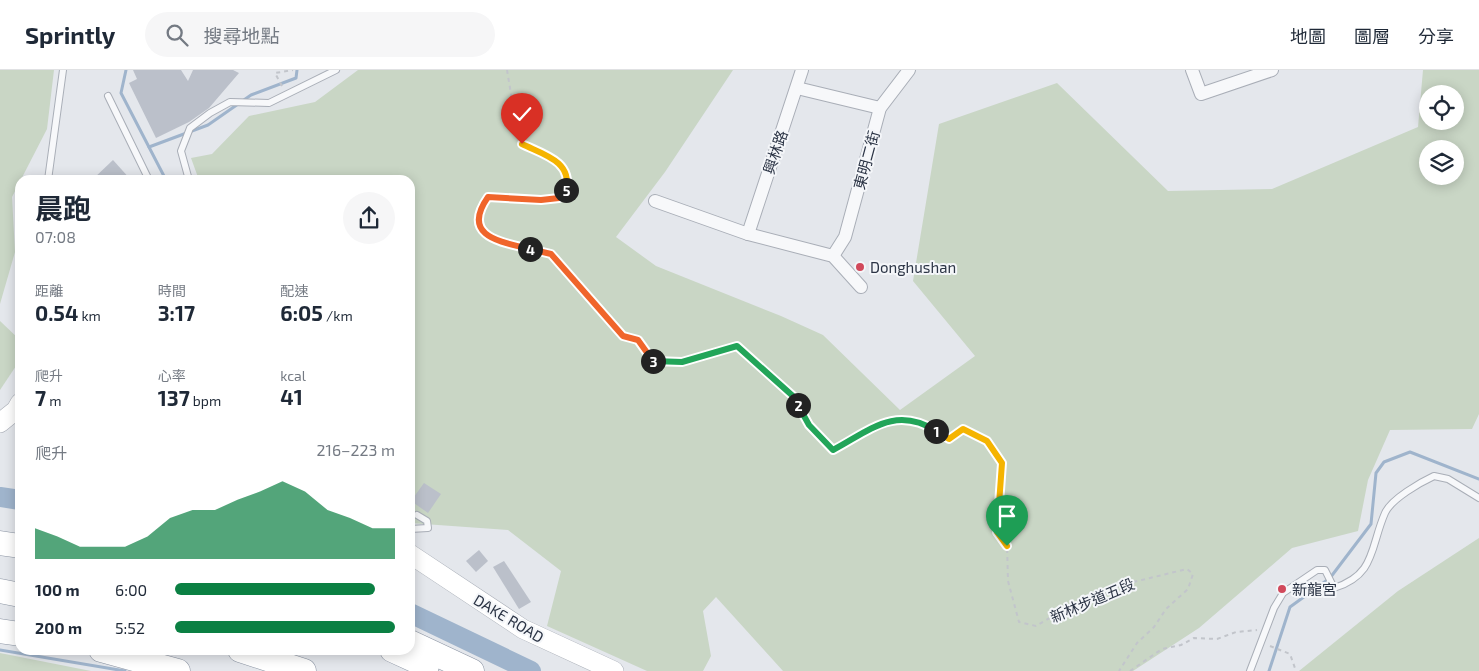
<!DOCTYPE html>
<html lang="zh-TW">
<head>
<meta charset="utf-8">
<style>
  body { margin:0; font-family:"Exo 2","Noto Sans TC",sans-serif; background:#f6f6f7; color:#1f2937; height:100vh; display:flex; flex-direction:column; font-size:19px; white-space:nowrap }
  * { box-sizing:border-box; margin:0 }
  p { font-size:16px; color:#747a83 }
  .icon { flex:none; width:28px; height:28px; fill:none; stroke:currentColor; stroke-width:2; stroke-linecap:round; stroke-linejoin:round }
  .map { position:relative; flex:1; overflow:hidden }
  .drawer { position:absolute; left:15px; top:105px; width:400px; height:480px; display:flex; flex-direction:column; background:#fff; border-radius:15px; box-shadow:0 2px 12px #0003 }
  .drawer>* { flex:none }
  .buttons { position:absolute; left:1419px; top:15px; display:grid; gap:10px }
  .buttons a { display:grid; place-items:center; width:45px; height:45px; border-radius:50%; background:#fff; box-shadow:0 2px 12px #0003; font-size:25px }
  .pin { position:absolute; display:grid; place-items:center; width:42px; height:42px; color:#fff; margin:-51px -21px; border-radius:50% 50% 50% 0; rotate:-45deg; box-shadow:0 0 5px #0007 }
  .pin .icon { rotate:45deg }
  .km { position:absolute; width:25px; height:25px; margin:-12px; border-radius:50%; background:#222; color:#fff; font-size:14px; line-height:25px; text-align:center }
  .round { display:grid; place-items:center; flex:none; width:52px; height:52px; border-radius:26px; background:#f6f6f7 }
  .headline { display:flex; align-items:center; justify-content:space-between; height:85px; padding:0 20px }
  h1 { font-size:28px; font-weight:700; line-height:38px }
  .metrics { display:grid; grid-template-columns:repeat(3,1fr); gap:8px; height:85px; padding:5px 20px }
  .metrics div { display:grid; align-content:center }
  .metrics b { font-size:21px; font-weight:700 }
  .metrics small { font-size:14px; font-weight:400 }
  .metrics p { font-size:14px }
  .chart { height:140px; padding:10px 20px }
  .chart p { display:flex; justify-content:space-between }
  .chart svg { width:100%; height:90px; margin-top:5px; fill:#0b8043; opacity:.7 }
  ul { padding:0 20px; list-style:none; font-size:16px }
  li { display:grid; grid-template-columns:80px 60px 1fr; align-items:center; height:38px }
  li i { height:12px; border-radius:6px; background:#0b8043 }
  header { display:flex; align-items:center; gap:30px; box-sizing:border-box; height:70px; padding:0 25px; background:#fff; border-bottom:1px solid #e0e1e3 }
  header strong { font-size:24px }
  nav { display:flex; gap:28px; margin-inline-start:auto; font-size:18px }
  .search { width:350px; height:45px; background:#f6f6f7; display:flex; align-items:center; gap:12px; box-sizing:border-box; padding:0 18px; border-radius:28px; color:#747a83; font-size:19px }
  .map>svg:first-child { display:block }
  .green { fill:#c9d6c5; fill-rule:evenodd }
  .lines { fill:none; stroke-linecap:round; stroke-linejoin:round }
  .stream { stroke:#9fb4cc; stroke-width:3 }
  .river { stroke:#9fb4cc; stroke-width:20 }
  .building { fill:#bbc0ca }
  .lane-casing { stroke:#a9aeb7; stroke-width:8 }
  .street-casing { stroke:#a9aeb7; stroke-width:14 }
  .secondary-casing { stroke:#a9aeb7; stroke-width:20 }
  .highway-casing { stroke:#8b94a3; stroke-width:25 }
  .path { stroke:#c2c5cb; stroke-width:2; stroke-dasharray:4 4; stroke-linecap:butt }
  .lane { stroke:#f7f8fa; stroke-width:6 }
  .street { stroke:#f7f8fa; stroke-width:12 }
  .secondary { stroke:#fff; stroke-width:19 }
  .highway { stroke:#fff; stroke-width:24 }
  .split-1-casing { stroke:#fff; stroke-width:10 }
  .split-2-casing { stroke:#fff; stroke-width:10 }
  .split-3-casing { stroke:#fff; stroke-width:10 }
  .split-4-casing { stroke:#fff; stroke-width:10 }
  .split-5-casing { stroke:#fff; stroke-width:10 }
  .split-6-casing { stroke:#fff; stroke-width:10 }
  .split-1 { stroke:#f5b400; stroke-width:6 }
  .split-2 { stroke:#22a559; stroke-width:6 }
  .split-3 { stroke:#22a559; stroke-width:6 }
  .split-4 { stroke:#f0652b; stroke-width:6 }
  .split-5 { stroke:#f0652b; stroke-width:6 }
  .split-6 { stroke:#f5b400; stroke-width:6 }
  .poi-dot { fill:#d1495b; stroke:#f4f6f9; stroke-width:2 }
  .labels { text-anchor:middle; dominant-baseline:central; stroke-width:4; stroke-linejoin:round; paint-order:stroke }
  .street-label { font-size:15px; fill:#2b3445; stroke:#f4f6f9 }
  .poi-label { font-size:15px; fill:#2b3445; stroke:#f4f6f9; text-anchor:start }
</style>
</head>
<body>
<header>
<strong>Sprintly</strong>
<div class="search"><svg class="icon" aria-label="search" viewBox="0 0 24 24"><circle cx="10" cy="10" r="6"/><path d="M15 15l6 6"/></svg>搜尋地點</div>
<nav><a>地圖</a><a>圖層</a><a>分享</a></nav>
</header>
<div class="map">
<svg width="1479" height="601" viewBox="0 0 1479 601">
  <rect width="100%" height="100%" fill="#e4e7ec"/>
  <g class="green">
    <path d="M0 0H54L47 59 12 127 15 182 0 234Z"/>
    <path d="M358 0H733L665 102 616 167 656 196 781 246 823 265 900 340 975 286 913 211 939 54 1057 13 1168 121 1272 119 1418 57 1423 0H1479V344L1472 359 1390 360 1368 410 1358 461 1292 478 1199 558 1133 601H783L716 527 703 541 711 586 703 601H647L547 556 561 501 508 460 410 453V110H199L191 88 212 84 249 46 315 32ZM1428 24H1455V51H1428ZM1428 79H1455V106H1428Z"/>
    <path d="M0 251 20 270 18 293 0 320Z"/>
    <path d="M1479 468V601H1299L1398 521Z"/>
    <path d="M0 583 91 601H0Z"/>
  </g>
  <g class="lines">
    <g class="stream">
      <path d="M126 0 121 23 166 110"/>
      <path d="M149 77 208 55 251 25 296 8 297 0"/>
      <path d="M0 580 125 601"/>
      <path d="M1269 601 1290 537 1330 508 1371 454 1376 403 1384 392 1410 382 1479 409"/>
    </g>
    <g class="river">
      <path d="M0 427 20 430"/>
      <path d="M410 543 531 601"/>
    </g>
  </g>
  <g class="building">
    <path d="M133 0H181L188 11 193 0H233L239 3 209 38 189 52 156 68 129 13 137 9Z"/>
    <path d="M113 90 131 110H92Z"/>
    <path d="M424 413 441 424 428 443 411 431Z"/>
    <path d="M479 480 488 491 476 502 466 491Z"/>
    <path d="M504 491 531 532 519 539 493 497Z"/>
  </g>
  <g class="lines">
    <defs>
      <g id="lane">
        <path d="M108 26 149 110"/>
        <path d="M48 110 63 0"/>
        <path d="M189 110 181 81 190 58 210 43 230 32 269 33 336 0"/>
        <path d="M410 459 428 458 427 451 417 445"/>
        <path d="M1250 601 1274 538 1283 523 1317 500H1325L1334 518C1376 505 1370 477 1385 443 1391 429 1421 412 1434 406L1448 409 1479 428"/>
      </g>
      <g id="street">
        <path d="M1192 0 1201 24 1272 0"/>
        <path d="M797 18 880 38"/>
        <path d="M655 131 748 164 833 186 861 217"/>
        <path d="M748 164 802 0"/>
        <path d="M833 186 845 167 880 38 909 0"/>
      </g>
      <g id="secondary">
        <path d="M0 353 16 340 20 333"/>
        <path d="M410 484 523 559 614 601"/>
      </g>
      <g id="highway">
        <path d="M0 473 20 476"/>
        <path d="M0 521 20 525"/>
        <path d="M0 561 20 564"/>
        <path d="M410 572 472 601"/>
        <path d="M101 580 178 601"/>
        <path d="M240 580 304 601"/>
        <path d="M392 580 427 596"/>
      </g>
    </defs>
    <use href="#lane" class="lane-casing"/>
    <use href="#street" class="street-casing"/>
    <use href="#secondary" class="secondary-casing"/>
    <use href="#highway" class="highway-casing"/>
    <g class="path">
      <path d="M507 0 517 60 522 75C540 83 574 91 567 118 565 122 561 127 557 128 535 134 509 128 488 127L480 143V155L484 164 495 170 551 184 623 266 638 270 654 292H682L737 276 794 327 809 355 833 380C844 374 870 355 880 352 907 345 928 355 949 369L963 359 987 371 1002 393 997 462 1007 475 1008 511 1019 552 1036 556 1058 543 1080 539 1121 515 1187 499 1193 504 1188 519 1166 539 1154 557 1137 573 1119 601"/>
      <path d="M282 16 275 3 293 0"/>
      <path d="M1270 576 1290 584 1296 601"/>
      <path d="M1130 601 1162 579 1181 575 1194 568 1217 569 1236 562 1257 560"/>
    </g>
    <use href="#lane" class="lane"/>
    <use href="#street" class="street"/>
    <use href="#secondary" class="secondary"/>
    <use href="#highway" class="highway"/>
  </g>
  <g class="lines">
    <defs>
      <path id="split-1" d="M936 361 949 369 963 359 987 371 1002 393 997 462 1007 476"/>
      <path id="split-2" d="M798 335 809 355 833 380C869 361 895 335 936 361"/>
      <path id="split-3" d="M653 291 682 292 737 276 794 327 798 335"/>
      <path id="split-4" d="M530 179 551 184 623 266 638 270 653 291"/>
      <path id="split-5" d="M530 179C502 172 460 167 488 127L541 130 559 128 566 120"/>
      <path id="split-6" d="M522 74C542 84 573 91 566 120"/>
    </defs>
    <use href="#split-1" class="split-1-casing"/>
    <use href="#split-2" class="split-2-casing"/>
    <use href="#split-3" class="split-3-casing"/>
    <use href="#split-4" class="split-4-casing"/>
    <use href="#split-5" class="split-5-casing"/>
    <use href="#split-6" class="split-6-casing"/>
    <use href="#split-1" class="split-1"/>
    <use href="#split-2" class="split-2"/>
    <use href="#split-3" class="split-3"/>
    <use href="#split-4" class="split-4"/>
    <use href="#split-5" class="split-5"/>
    <use href="#split-6" class="split-6"/>
  </g>
  <g class="poi-dot">
    <circle cx="860" cy="197" r="5"/>
    <circle cx="1282" cy="519" r="5"/>
  </g>
  <g class="labels">
    <g class="street-label">
      <text transform="translate(775 82) rotate(-71)">興林路</text>
      <text transform="translate(866 90) rotate(-75)">東明二街</text>
      <text transform="translate(1092 530) rotate(-23)">新林步道五段</text>
      <text transform="translate(509 548) rotate(31)">DAKE ROAD</text>
    </g>
    <g class="poi-label">
      <text x="870" y="197">Donghushan</text>
      <text x="1292" y="519">新龍宮</text>
    </g>
  </g>
</svg>
<div class="buttons">
<a><svg class="icon" aria-label="locate" viewBox="0 0 24 24"><circle cx="12" cy="12" r="6"/><path d="M12 2v4M12 18v4M2 12h4M18 12h4"/></svg></a>
<a><svg class="icon" aria-label="layers" viewBox="0 0 24 24"><path d="M12 4l9 5-9 5-9-5zM3 14l9 5 9-5"/></svg></a>
</div>
<div class="pin" style="left:1007px;top:476px;background:#1e9e55"><svg class="icon" aria-label="arrive" viewBox="0 0 24 24"><path d="M6 21V4h12l-3 4 3 4H6"/></svg></div>
<div class="pin" style="left:522px;top:74px;background:#d93025"><svg class="icon" aria-label="check" viewBox="0 0 24 24"><path d="M5 12l5 5 9-10"/></svg></div>
<b class="km" style="left:936px;top:361px">1</b>
<b class="km" style="left:798px;top:335px">2</b>
<b class="km" style="left:653px;top:291px">3</b>
<b class="km" style="left:530px;top:179px">4</b>
<b class="km" style="left:566px;top:120px">5</b>
<section class="drawer">
<div class="headline"><div><h1>晨跑</h1><p>07:08</p></div><a class="round"><svg class="icon" aria-label="share" viewBox="0 0 24 24"><path d="M12 15V3M7 8l5-5 5 5M5 13v7h14v-7"/></svg></a></div>
<div class="metrics">
<div><p>距離</p><b>0.54<small> km</small></b></div>
<div><p>時間</p><b>3:17</b></div>
<div><p>配速</p><b>6:05<small> /km</small></b></div>
</div>
<div class="metrics">
<div><p>爬升</p><b>7<small> m</small></b></div>
<div><p>心率</p><b>137<small> bpm</small></b></div>
<div><p>kcal</p><b>41</b></div>
</div>
<div class="chart"><p><span>爬升</span>216–223 m</p>
<svg viewBox="0 0 160 44" preserveAspectRatio="none"><path d="M0 44V29L10 33L20 38L30 38L40 38L50 33L60 24L70 20L80 20L90 15L100 11L110 6L120 11L130 20L140 24L150 29L160 29V44z"/></svg>
</div>
<ul>
<li><b>100 m</b>6:00<i style="width:91%"></i></li>
<li><b>200 m</b>5:52<i style="width:100%"></i></li>
</ul>
</section>
</div>
</body>
</html>
